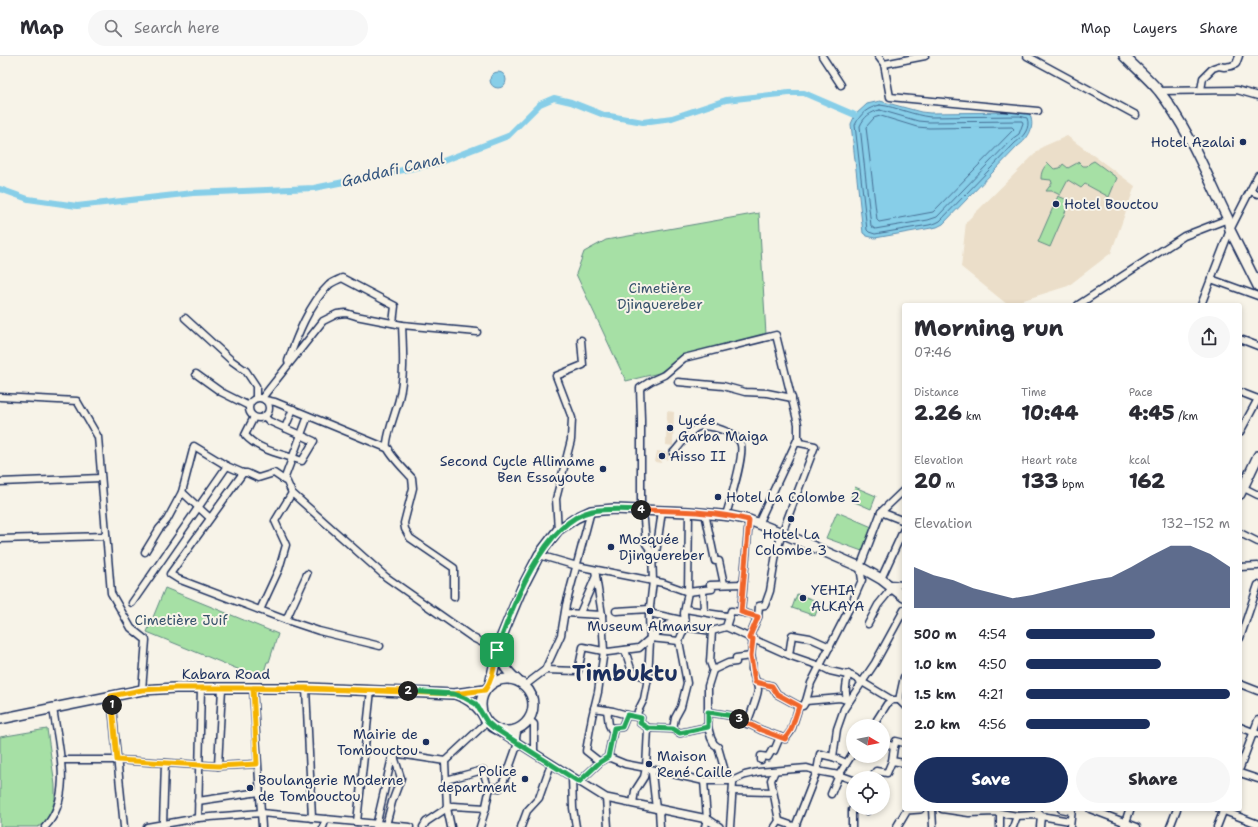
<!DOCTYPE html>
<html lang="en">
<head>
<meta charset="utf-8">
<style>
  body { margin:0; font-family:"Shantell Sans",sans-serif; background:#f7f7f7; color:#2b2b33; height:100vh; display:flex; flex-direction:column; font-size:15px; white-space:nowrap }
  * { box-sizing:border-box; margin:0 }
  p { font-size:13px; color:#7c7c81 }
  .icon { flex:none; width:22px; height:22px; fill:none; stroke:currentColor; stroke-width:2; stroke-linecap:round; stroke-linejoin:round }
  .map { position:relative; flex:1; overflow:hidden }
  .panel { position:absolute; left:902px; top:247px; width:340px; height:508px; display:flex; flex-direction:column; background:#fff; border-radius:4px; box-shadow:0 2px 6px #0003 }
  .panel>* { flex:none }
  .needle { width:26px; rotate:100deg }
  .fabs { position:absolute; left:846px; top:663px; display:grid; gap:8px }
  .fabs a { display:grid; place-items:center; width:44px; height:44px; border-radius:50%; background:#fff; box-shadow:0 2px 6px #0003; font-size:20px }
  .pin { position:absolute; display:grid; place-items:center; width:34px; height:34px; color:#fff; margin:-17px; border-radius:8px; box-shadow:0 2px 6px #0006 }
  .km { position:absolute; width:20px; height:20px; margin:-10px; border-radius:50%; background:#222; color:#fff; font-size:11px; line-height:20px; text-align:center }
  .round { display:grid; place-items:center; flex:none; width:42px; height:42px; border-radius:21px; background:#f7f7f7 }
  .head { display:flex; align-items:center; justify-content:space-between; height:68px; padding:0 12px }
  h1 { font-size:22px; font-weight:800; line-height:30px }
  .stats { display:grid; grid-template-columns:repeat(3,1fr); gap:6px; height:68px; padding:4px 12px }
  .stats div { display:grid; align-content:center }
  .stats b { font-size:20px; font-weight:800 }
  .stats small { font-size:11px; font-weight:400 }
  .stats p { font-size:11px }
  .chart { height:112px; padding:8px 12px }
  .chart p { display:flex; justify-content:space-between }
  .chart svg { width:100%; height:72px; margin-top:4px; fill:#1b2f5e; opacity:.7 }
  .primary-button { display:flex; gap:8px; margin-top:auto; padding:8px 12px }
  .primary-button a { flex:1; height:46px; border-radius:24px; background:#1b2f5e; color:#fff; font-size:16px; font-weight:800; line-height:46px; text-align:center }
  .primary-button a+a { background:#f7f7f7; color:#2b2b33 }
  ul { padding:0 12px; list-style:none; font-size:13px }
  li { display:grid; grid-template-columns:64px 48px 1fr; align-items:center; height:30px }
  li i { height:10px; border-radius:5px; background:#1b2f5e }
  header { display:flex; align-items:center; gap:24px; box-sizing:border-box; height:56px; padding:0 20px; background:#fff; border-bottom:1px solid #e1e1e2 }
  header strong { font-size:19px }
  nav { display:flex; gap:22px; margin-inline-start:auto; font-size:14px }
  .search { width:280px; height:36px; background:#f7f7f7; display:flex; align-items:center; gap:10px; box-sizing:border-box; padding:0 14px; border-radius:22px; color:#7c7c81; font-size:15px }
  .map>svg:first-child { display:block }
  .built { fill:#ebdec9 }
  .green { fill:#a6e0a5; stroke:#608882 }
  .water { fill:#87cee8; stroke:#5c8eb1 }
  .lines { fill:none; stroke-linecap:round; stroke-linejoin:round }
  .shore { stroke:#466f95; stroke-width:1 }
  .canal { stroke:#87cee8; stroke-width:6 }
  .minor-casing { stroke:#1b2f5e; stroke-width:9 }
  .tertiary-casing { stroke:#1b2f5e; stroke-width:10 }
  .primary-casing { stroke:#1b2f5e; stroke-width:12 }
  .minor { stroke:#f7f3e8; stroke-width:6 }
  .tertiary { stroke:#f7f3e8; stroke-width:7 }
  .primary { stroke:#f7f3e8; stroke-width:9 }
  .split-1-casing { stroke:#fff; stroke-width:8 }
  .split-2-casing { stroke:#fff; stroke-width:8 }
  .split-3-casing { stroke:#fff; stroke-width:8 }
  .split-4-casing { stroke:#fff; stroke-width:8 }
  .split-5-casing { stroke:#fff; stroke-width:8 }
  .split-1 { stroke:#f5b400; stroke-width:5 }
  .split-2 { stroke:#f5b400; stroke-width:5 }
  .split-3 { stroke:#22a559; stroke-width:5 }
  .split-4 { stroke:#f0652b; stroke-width:5 }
  .split-5 { stroke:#22a559; stroke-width:5 }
  .poi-dot { fill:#1b2f5e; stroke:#f7f3e8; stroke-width:1.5 }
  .labels { text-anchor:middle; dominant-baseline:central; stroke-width:4; stroke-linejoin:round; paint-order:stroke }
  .poi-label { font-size:14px; fill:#1b2f5e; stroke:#f7f3e8; text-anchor:start }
  .park-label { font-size:14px; fill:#37526c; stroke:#f7f3e8 }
  .street-label { font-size:14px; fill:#1b2f5e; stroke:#f7f3e8 }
  .water-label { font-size:15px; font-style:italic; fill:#365780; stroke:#f7f3e8 }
  .town-label { font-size:22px; font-weight:bold; fill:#1b2f5e; stroke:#f7f3e8 }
</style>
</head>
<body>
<header>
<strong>Map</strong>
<div class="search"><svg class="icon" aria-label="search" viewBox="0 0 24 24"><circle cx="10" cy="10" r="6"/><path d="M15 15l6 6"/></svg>Search here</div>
<nav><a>Map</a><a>Layers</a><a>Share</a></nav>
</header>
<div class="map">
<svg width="1258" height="771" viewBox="0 0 1258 771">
  <rect width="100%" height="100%" fill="#f7f3e8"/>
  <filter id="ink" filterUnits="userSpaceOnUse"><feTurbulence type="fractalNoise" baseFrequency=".025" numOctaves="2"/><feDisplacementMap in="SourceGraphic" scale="8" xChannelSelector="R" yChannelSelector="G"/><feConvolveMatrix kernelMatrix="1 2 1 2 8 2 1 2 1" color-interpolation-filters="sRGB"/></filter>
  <g filter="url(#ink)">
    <g class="built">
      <path d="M1067 80 1135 130 1111 197 1068 230 1008 249 961 211 966 166 1042 91Z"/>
      <path d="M667 355 674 356 673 390 666 389Z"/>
      <path d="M657 395 669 397 668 404 662 402 661 407 655 406Z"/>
    </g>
    <g class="green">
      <path d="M1094 105 1117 122 1109 141 1085 128 1081 132 1068 124 1060 139 1052 135H1046L1052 127 1051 124 1041 123C1041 116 1043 112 1048 107L1054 113 1060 112 1063 108 1068 112 1079 106 1083 110H1087L1090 107Z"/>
      <path d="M1058 140 1070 145 1050 191 1038 186Z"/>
      <path d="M759 157 766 279 686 299 659 317 626 325 576 218 584 196 606 184Z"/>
      <path d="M855 431 876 440 871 453 850 444Z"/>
      <path d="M837 456 872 471 862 495 826 482Z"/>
      <path d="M165 532 278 578 269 606H267L262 623 147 576Z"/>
      <path d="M797 538 820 546 815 560 792 552Z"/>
      <path d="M47 673 55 729V743L52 753 45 766 38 771H0V681Z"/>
    </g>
    <g class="water">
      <circle cx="498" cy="24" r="8"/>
      <path d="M880 45 921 56 930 57 1020 56 1029 57C1036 70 1029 82 1018 90L943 168 937 171 875 182 867 180 863 177 851 68 855 59 867 48Z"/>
    </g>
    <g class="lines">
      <g class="shore">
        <path d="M880 49C897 51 913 59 930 61L1020 60 1027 62C1031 72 1023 81 1015 87L940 165 936 167 929 169 875 178 869 176 867 174 855 69C861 57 867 52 880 49Z"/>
        <path d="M880 54 918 65 929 66 1019 65H1022L1023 67 1019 78 1012 83 937 161 928 164 875 173 871 170 860 70C864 61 870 56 880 54Z"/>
        <path d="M881 60 917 71 929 72 1012 71 1014 73 933 156 879 166 877 164 866 71 874 62Z"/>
      </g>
      <path class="canal" d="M0 133 28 143 77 150 193 137 314 132 438 107 508 80 540 48 554 42 571 46 604 59 643 66 672 62 726 44 789 37H804L855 59"/>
      <defs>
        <g id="minor">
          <path d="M822 0 841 29"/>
          <path d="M878 0 884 8 890 41 1038 55"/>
          <path d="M1027 0 1136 59"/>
          <path d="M884 8 925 0"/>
          <path d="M1201 34 1203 22 1213 12 1219 10 1224 11 1231 10 1236 8 1239 0"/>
          <path d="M1158 35 1237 34 1258 40"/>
          <path d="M1250 135 1258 138"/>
          <path d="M1211 223 1258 240"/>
          <path d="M1078 249 1184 180 1228 163"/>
          <path d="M1201 249 1230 174 1258 119"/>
          <path d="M185 262 232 305 246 315 256 330V342"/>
          <path d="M402 269 477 276"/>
          <path d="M1240 283 1258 290"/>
          <path d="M288 305C297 280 309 248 329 229 332 226 338 224 342 222L395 250 393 267"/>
          <path d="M196 318 221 336 249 350"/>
          <path d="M678 326 723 330 745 336 767 337 792 342"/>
          <path d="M1240 336 1258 343"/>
          <path d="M0 341 77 345 98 381 111 537 131 572 146 584 142 634"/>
          <circle cx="259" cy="352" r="10"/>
          <path d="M262 342 323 265 337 258 346 257 356 260 402 269C403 293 405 319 399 343 397 353 385 382 387 391 391 401 405 414 412 422L413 432 404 467 405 473 410 482 454 512V541"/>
          <path d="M265 344 275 346 389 393"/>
          <path d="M254 361 245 379C259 395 283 398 302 405L314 385 269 365 264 360"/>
          <path d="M285 372 293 353"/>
          <path d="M1240 376 1258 343"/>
          <path d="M673 397C679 391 689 376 696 372 707 366 739 377 741 389 744 402 730 445 726 459"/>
          <path d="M284 424 308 360"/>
          <path d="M0 426 101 422"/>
          <path d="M1240 430 1258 439"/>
          <path d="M182 436 210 462"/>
          <path d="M881 456 904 465"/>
          <path d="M705 457 715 505H719L724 528"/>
          <path d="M558 474 556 443 571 384 572 362 556 320 583 309 581 284"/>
          <path d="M1240 477 1258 486"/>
          <path d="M0 483 106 480"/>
          <path d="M145 496 159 473 167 464 182 436 194 390 227 410 243 417"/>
          <path d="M539 499 577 510 663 527 688 536 712 533 710 529 743 528"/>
          <path d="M655 504 662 455"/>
          <path d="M1240 511 1258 510"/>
          <path d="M595 514 602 559 604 595 598 636 592 661 586 695 600 706"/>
          <path d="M881 523 904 473"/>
          <path d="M888 528 904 529"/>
          <path d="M703 535 704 555"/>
          <path d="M132 547 227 410"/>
          <path d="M685 553C700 555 714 559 729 560"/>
          <path d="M260 554 279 513 286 489 275 465 292 437"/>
          <path d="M616 555 650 553"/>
          <path d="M741 556 758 561"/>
          <path d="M565 557 602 559"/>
          <path d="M580 557 596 520"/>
          <path d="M649 557 681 564"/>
          <path d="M286 564 307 518"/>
          <path d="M685 568 684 557 688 536 689 456"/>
          <path d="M868 568 878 549 892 532"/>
          <path d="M726 571 791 600 820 610 830 615 852 620 892 644"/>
          <path d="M650 582 679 585"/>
          <path d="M749 582 758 561 759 550 765 549 770 535 776 498 782 477 815 390 800 387 798 382"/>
          <path d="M1240 582 1258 529"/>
          <path d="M380 590 319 575 286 564 178 523 170 518 243 417H247L258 422 274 417 287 426 292 437 386 521 473 582 497 594"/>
          <path d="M625 594 632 616 648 622"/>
          <path d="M789 599 792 579 810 582 830 591"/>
          <path d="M545 614 578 615 583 591 608 596 639 592 661 573 669 568 685 565"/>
          <path d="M713 614 728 607 736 606V602L751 600"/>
          <path d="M848 618C847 627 843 638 849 645"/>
          <path d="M904 621 899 644 904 649"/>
          <path d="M755 626 772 630 777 638 799 650"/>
          <path d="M1240 628 1258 635"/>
          <path d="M524 630 545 614 561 579 566 549 591 455"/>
          <path d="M253 632 262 771"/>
          <path d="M306 632 312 762"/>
          <path d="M111 640 124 771"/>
          <path d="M806 645 840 642 849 645"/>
          <path d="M594 652 613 655 627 659"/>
          <path d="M607 654 609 669 611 673 614 672"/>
          <path d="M708 656 733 660 761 674 785 683 791 675 799 650H803L806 645 811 627 850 551 862 524 860 511 881 456 904 434"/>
          <path d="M637 661 641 662 640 667 648 672 646 712 704 725H732L745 719 758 716 807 712 817 715 839 719 853 724"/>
          <path d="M528 663 534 668V697"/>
          <path d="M747 668C750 658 757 643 758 634 758 627 753 620 752 613 752 608 753 604 751 600L753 583"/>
          <path d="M873 670 887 648 892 644H899"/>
          <path d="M708 671 680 677 673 673 675 662 681 651 687 627 679 585 685 571 712 575"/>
          <path d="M1240 671 1258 678"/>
          <path d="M648 672 673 673"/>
          <path d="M883 686 894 691 896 685 904 687"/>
          <path d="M608 701 625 708 646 712 644 721 635 735 633 747"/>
          <path d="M833 701 837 673 844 653 875 607 904 554"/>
          <path d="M62 704H117L218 710 257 708"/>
          <path d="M761 704V700L768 701 772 694 774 695 780 681"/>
          <path d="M892 705 904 707"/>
          <path d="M218 710 222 632"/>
          <path d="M1240 712 1258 664"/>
          <path d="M650 713 652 717 656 753"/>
          <path d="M775 715 771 724 779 765 775 771"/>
          <path d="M1240 717 1258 723"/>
          <path d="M572 722 573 752 576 771"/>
          <path d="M871 722 876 715 887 717 892 705 894 691"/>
          <path d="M446 724 483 714 489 735"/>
          <path d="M704 725 707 763 705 771"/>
          <path d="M579 726 600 706 608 701 614 672 622 671 627 659 637 661 638 655 644 643 648 622 650 585 649 559 653 525 652 496 646 488 644 464 641 454V363L640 332 651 325 664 319 684 302 776 279 798 368V382L758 468"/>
          <path d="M733 735 773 736"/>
          <path d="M831 738 839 719 853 697"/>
          <path d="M606 742 608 771"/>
          <path d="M198 745 259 736"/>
          <path d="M932 753 933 771"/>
          <path d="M942 753 969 757 995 756 1017 760 1035 759 1070 765"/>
          <path d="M1037 753 1041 760 1040 771"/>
          <path d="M1061 753 1071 755"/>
          <path d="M1090 753 1137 771"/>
          <path d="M1219 753 1258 768"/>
          <path d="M659 754 660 771"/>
          <path d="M852 754V771"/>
          <path d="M867 755 868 752"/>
          <path d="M1000 757V771"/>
          <path d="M198 762 201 631"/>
          <path d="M779 765 796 771"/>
          <path d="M357 766 371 634"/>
          <path d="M163 768 165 707"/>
          <path d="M376 770 393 697 445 705"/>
          <path d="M45 771C74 740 58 689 53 652"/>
          <path d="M147 771 198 762 261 757 410 771"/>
          <path d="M323 771 326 763"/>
          <path d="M384 771 386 769 392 746 401 722 393 697"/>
          <path d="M423 771 426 766 447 752 445 705 487 666"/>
          <path d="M451 771 447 752 453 750 486 752"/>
          <path d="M480 771 485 755 490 731 500 732 507 718 518 687"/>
          <path d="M521 771 527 755 539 742 551 708"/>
          <path d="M730 771 733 727 726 719 718 691 714 688 711 682 708 671V630L713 614 710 606 712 575 726 571 731 555 741 556 749 464"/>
          <path d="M795 771 817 715 820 698 833 701 846 707"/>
          <path d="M1013 771 1017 760"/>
          <path d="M1070 771 1072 753"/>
          <path d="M1170 771 1177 753"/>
          <path d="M1217 771 1224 753"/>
        </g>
        <g id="tertiary">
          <path d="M494 672 606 742 707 763 719 771"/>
          <path d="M515 685 517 673"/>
          <path d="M897 771 907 754 920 753"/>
          <path d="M1124 771 1130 753"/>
        </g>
        <g id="primary">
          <path d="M1124 0C1136 12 1149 23 1159 35 1189 73 1207 120 1228 163L1230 174 1258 230"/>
          <path d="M1240 438 1258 400"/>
          <path d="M500 591C502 607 504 613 517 624"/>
          <circle cx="507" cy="649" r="26"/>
          <path d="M490 629 499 587 522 532 539 499 558 474 576 462 591 455 614 453 689 456 731 460 749 464 782 477 860 511 881 523 904 541"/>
          <path d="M455 638C467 642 474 647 482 657"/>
          <path d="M0 663 142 634 176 632H306L454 638 485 634"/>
        </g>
      </defs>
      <use href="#minor" class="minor-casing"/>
      <use href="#tertiary" class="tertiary-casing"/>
      <use href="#primary" class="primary-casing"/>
      <use href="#minor" class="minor"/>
      <use href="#tertiary" class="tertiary"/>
      <use href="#primary" class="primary"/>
    </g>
  </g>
  <g class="lines" filter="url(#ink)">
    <defs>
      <path id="split-1" d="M112 649 111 640 142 634 176 632H306L454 638 485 634C494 622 494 608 497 594"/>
      <path id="split-2" d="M112 649 117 704 218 710 257 708 253 632 408 635"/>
      <path id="split-3" d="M408 635 454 638 465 642 476 648 487 666 494 672 579 726 600 706 608 701 614 672 622 671 627 659 641 662 640 667 648 672 673 673 680 677 708 671V656L733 660 739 663"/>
      <path id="split-4" d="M641 454C677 455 714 455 749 464L741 556 758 561 749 582 753 583 751 600 755 626 772 630 777 638 799 650 791 674 785 683 761 674 739 663"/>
      <path id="split-5" d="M497 594C512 551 543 466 592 455 608 452 625 453 641 454"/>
    </defs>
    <use href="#split-1" class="split-1-casing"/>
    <use href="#split-2" class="split-2-casing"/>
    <use href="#split-3" class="split-3-casing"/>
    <use href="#split-4" class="split-4-casing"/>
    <use href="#split-5" class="split-5-casing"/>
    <use href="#split-1" class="split-1"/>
    <use href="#split-2" class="split-2"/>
    <use href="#split-3" class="split-3"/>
    <use href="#split-4" class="split-4"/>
    <use href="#split-5" class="split-5"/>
  </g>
  <g class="poi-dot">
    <circle cx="1243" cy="86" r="4"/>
    <circle cx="1056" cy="148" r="4"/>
    <circle cx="670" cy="372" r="4"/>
    <circle cx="662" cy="400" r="4"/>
    <circle cx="603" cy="413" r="4"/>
    <circle cx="718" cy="441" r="4"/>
    <circle cx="791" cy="463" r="4"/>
    <circle cx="611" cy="491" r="4"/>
    <circle cx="803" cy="542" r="4"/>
    <circle cx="650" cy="555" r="4"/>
    <circle cx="426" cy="686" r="4"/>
    <circle cx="649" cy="708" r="4"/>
    <circle cx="525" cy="723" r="4"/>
    <circle cx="250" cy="732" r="4"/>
  </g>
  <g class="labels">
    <g class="poi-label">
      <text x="1235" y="86" text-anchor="end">Hotel Azalai</text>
      <text x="1064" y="148">Hotel Bouctou</text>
      <text x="678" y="364">Lycée<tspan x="678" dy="16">Garba Maiga</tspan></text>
      <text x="670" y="400">Aisso II</text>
      <text x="595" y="405" text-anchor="end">Second Cycle Allimame<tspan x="595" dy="16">Ben Essayoute</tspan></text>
      <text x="726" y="441">Hotel La Colombe 2</text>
      <text x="791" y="478" text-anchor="middle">Hotel La<tspan x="791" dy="16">Colombe 3</tspan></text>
      <text x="619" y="483">Mosquée<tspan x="619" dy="16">Djinguereber</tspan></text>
      <text x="811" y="534">YEHIA<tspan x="811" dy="16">ALKAYA</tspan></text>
      <text x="650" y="570" text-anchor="middle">Museum Almansur</text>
      <text x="418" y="678" text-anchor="end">Mairie de<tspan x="418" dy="16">Tombouctou</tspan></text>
      <text x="657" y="700">Maison<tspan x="657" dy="16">René Caille</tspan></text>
      <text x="517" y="715" text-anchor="end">Police<tspan x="517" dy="16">department</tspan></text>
      <text x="258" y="724">Boulangerie Moderne<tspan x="258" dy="16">de Tombouctou</tspan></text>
    </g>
    <g class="park-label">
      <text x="660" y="232">Cimetière<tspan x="660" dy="16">Djinguereber</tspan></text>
      <text x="181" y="564">Cimetière Juif</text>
    </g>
    <g class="street-label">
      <text x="226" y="618">Kabara Road</text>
    </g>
    <g class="water-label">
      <text transform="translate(393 114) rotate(-13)">Gaddafi Canal</text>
    </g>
    <g class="town-label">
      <text x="625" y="617">Timbuktu</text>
    </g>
  </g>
</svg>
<div class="fabs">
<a><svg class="needle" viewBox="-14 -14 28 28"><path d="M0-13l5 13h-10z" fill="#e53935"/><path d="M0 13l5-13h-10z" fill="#7c7c81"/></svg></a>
<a><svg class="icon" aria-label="locate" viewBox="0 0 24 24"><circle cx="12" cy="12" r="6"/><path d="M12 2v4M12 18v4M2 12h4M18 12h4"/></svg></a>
</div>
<div class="pin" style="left:497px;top:594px;background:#1e9e55"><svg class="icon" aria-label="arrive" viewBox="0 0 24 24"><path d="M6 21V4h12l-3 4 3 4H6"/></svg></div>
<b class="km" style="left:112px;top:649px">1</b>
<b class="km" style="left:408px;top:635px">2</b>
<b class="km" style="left:739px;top:663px">3</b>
<b class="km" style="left:641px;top:454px">4</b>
<section class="panel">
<div class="head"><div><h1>Morning run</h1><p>07:46</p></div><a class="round"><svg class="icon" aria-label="share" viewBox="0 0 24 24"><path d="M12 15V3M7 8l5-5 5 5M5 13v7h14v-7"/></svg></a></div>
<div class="stats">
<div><p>Distance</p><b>2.26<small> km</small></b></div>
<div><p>Time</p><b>10:44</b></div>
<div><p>Pace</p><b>4:45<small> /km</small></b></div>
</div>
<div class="stats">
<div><p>Elevation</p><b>20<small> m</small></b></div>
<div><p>Heart rate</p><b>133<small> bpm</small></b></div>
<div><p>kcal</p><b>162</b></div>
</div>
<div class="chart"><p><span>Elevation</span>132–152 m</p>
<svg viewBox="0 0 160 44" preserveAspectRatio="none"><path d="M0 44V19L10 24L20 27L30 32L40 35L50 38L60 36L70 33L80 30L90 27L100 25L110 19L120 12L130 6L140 6L150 11L160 19V44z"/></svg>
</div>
<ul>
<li><b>500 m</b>4:54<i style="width:63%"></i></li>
<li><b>1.0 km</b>4:50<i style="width:66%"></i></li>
<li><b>1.5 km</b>4:21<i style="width:100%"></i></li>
<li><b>2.0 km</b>4:56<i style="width:61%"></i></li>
</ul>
<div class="primary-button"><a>Save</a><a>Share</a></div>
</section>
</div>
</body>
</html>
